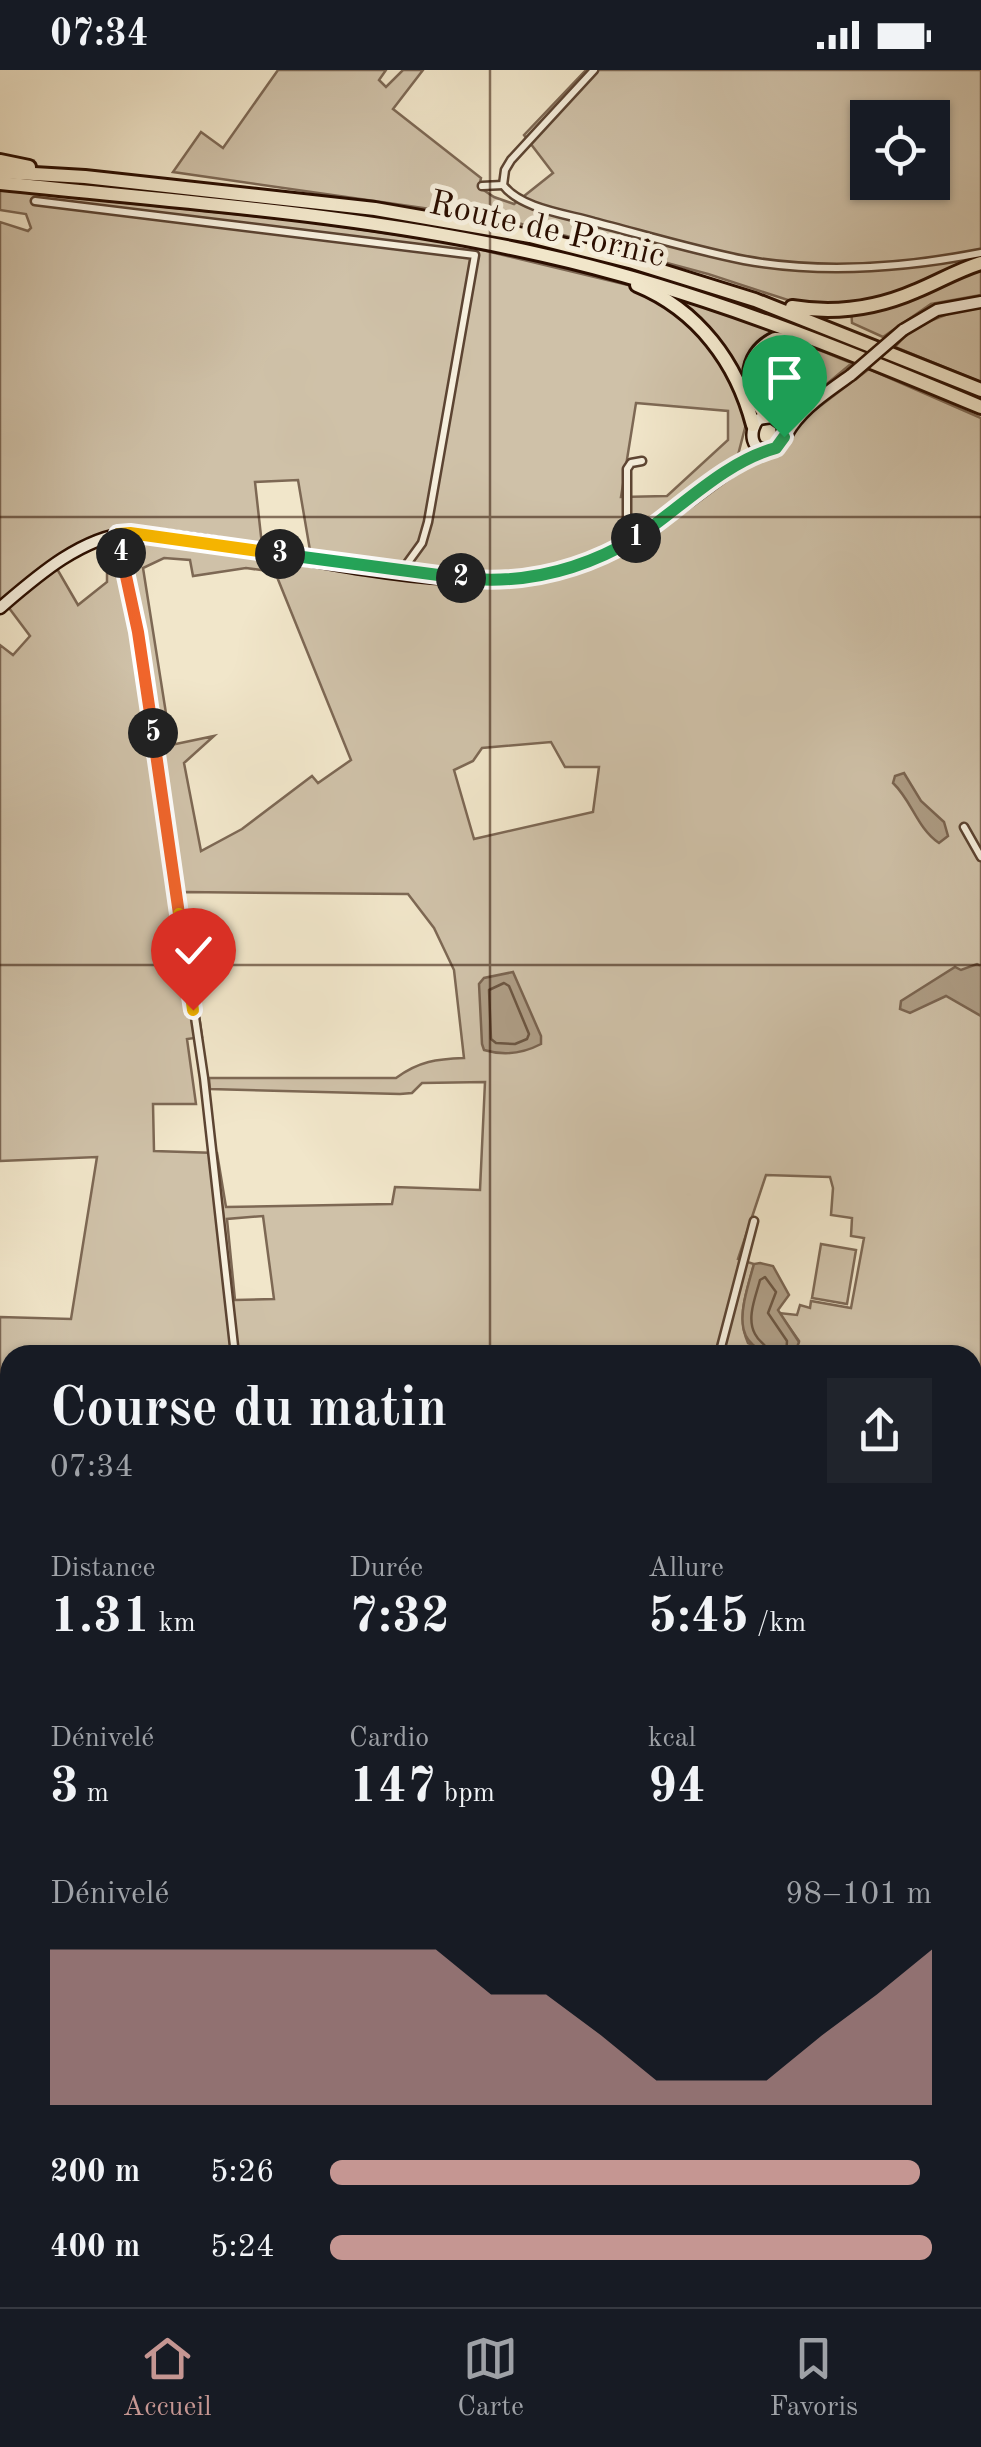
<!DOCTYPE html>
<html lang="fr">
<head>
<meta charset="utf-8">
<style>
  body { margin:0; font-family:"Old Standard TT",serif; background:#20242c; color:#f1f3f6; height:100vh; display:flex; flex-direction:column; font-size:38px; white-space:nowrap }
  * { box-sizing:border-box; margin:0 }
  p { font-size:32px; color:#9ea1a6 }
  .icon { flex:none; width:55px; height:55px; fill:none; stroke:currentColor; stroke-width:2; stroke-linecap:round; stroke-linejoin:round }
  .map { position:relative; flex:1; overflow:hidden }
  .drawer { position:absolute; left:0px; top:1275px; width:982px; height:962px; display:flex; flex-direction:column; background:#171b24; border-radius:30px 30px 0 0; box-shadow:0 2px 8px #0004 }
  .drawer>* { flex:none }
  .fabs { position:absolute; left:850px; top:30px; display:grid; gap:20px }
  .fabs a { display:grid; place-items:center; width:100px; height:100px; border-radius:0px; background:#171b24; box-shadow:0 2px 8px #0004; font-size:50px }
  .pin { position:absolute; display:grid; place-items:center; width:85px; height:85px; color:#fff; margin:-102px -42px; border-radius:50% 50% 50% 0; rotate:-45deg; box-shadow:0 0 10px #0007 }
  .pin .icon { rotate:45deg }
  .km { position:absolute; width:50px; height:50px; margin:-25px; border-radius:50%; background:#222; color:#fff; font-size:28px; line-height:50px; text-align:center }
  .round { display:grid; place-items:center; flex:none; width:105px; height:105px; border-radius:0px; background:#20242c }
  .headline { display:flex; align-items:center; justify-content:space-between; height:170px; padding:0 50px }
  h1 { font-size:55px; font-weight:600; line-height:75px }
  .metrics { display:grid; grid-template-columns:repeat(3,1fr); gap:15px; height:170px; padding:10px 50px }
  .metrics div { display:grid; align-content:center }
  .metrics b { font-size:50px; font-weight:600 }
  .metrics small { font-size:28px; font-weight:400 }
  .metrics p { font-size:28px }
  .chart { height:280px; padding:20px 50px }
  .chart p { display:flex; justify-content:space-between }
  .chart svg { width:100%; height:180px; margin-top:10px; fill:#c59692; opacity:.7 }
  ul { padding:0 50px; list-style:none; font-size:32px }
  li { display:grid; grid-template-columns:160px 120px 1fr; align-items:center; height:75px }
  li i { height:25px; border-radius:12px; background:#c59692 }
  .status { display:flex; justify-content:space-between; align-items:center; height:70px; padding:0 50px; background:#171b24; direction:ltr }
  .status svg { height:28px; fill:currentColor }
  .dock { display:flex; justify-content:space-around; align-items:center; height:140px; border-top:2px solid #363941; background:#171b24; font-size:28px; color:#9ea1a6 }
  .dock a { display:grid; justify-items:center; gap:5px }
  .dock .current { color:#c59692 }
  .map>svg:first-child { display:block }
  .green { fill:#cfc1a8; stroke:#7d6854; stroke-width:2.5; fill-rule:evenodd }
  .water { fill:#ae9d85; stroke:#7a6450; stroke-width:2.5 }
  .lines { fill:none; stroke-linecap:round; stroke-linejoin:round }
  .shore { stroke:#6c5642; stroke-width:2.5 }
  .stream { stroke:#7a6450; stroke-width:2.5 }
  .street-casing { stroke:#5c4432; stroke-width:11 }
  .secondary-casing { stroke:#2b0e00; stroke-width:15 }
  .highway-casing { stroke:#2b0e00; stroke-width:18 }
  .street { stroke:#f6efdd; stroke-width:6 }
  .secondary { stroke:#f6efdd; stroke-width:10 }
  .highway { stroke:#f1e6ca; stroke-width:12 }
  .secondary-bridge-casing { stroke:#2b0e00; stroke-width:15; stroke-linecap:butt }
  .secondary-bridge { stroke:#f6efdd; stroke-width:10 }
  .split-1-casing { stroke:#fff; stroke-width:20 }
  .split-2-casing { stroke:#fff; stroke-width:20 }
  .split-3-casing { stroke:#fff; stroke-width:20 }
  .split-4-casing { stroke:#fff; stroke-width:20 }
  .split-5-casing { stroke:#fff; stroke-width:20 }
  .split-6-casing { stroke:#fff; stroke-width:20 }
  .split-7-casing { stroke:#fff; stroke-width:20 }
  .split-1 { stroke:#22a559; stroke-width:12 }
  .split-2 { stroke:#22a559; stroke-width:12 }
  .split-3 { stroke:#22a559; stroke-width:12 }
  .split-4 { stroke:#f5b400; stroke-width:12 }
  .split-5 { stroke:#f0652b; stroke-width:12 }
  .split-6 { stroke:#f0652b; stroke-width:12 }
  .split-7 { stroke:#f5b400; stroke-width:12 }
  .grid { fill:none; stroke:#2b0e00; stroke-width:2.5; stroke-opacity:0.55 }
  .labels { text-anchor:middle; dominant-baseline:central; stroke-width:10; stroke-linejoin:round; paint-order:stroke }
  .street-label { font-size:35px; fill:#2b0e00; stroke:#f6efdd }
</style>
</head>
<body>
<div class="status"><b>07:34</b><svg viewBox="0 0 49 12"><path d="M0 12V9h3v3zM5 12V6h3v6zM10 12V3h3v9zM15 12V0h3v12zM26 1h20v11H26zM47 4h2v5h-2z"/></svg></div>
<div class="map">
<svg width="981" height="2237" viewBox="0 0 981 2237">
  <rect width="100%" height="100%" fill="#f1e6ca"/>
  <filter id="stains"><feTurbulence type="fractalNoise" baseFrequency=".002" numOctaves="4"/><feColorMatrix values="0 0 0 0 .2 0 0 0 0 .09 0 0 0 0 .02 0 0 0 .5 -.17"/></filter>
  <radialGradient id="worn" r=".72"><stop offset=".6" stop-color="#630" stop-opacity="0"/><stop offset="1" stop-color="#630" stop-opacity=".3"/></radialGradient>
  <g class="green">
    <path d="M278 0H386L379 10 386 17 403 0H423L393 39 481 108 479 117 494 127 514 134 553 103 524 65 586 0H981V225L931 234 883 267 852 253 851 235 830 237 794 232 708 204 507 150 173 102 201 62 223 78ZM868 48H932V112H868Z"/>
    <path d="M0 120 303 151 453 173 682 228 775 260 779 277C800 267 831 286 852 293L804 333 768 339 746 354 738 385 677 430 684 439 758 388 779 386 788 376 791 358 869 299 981 348V1479L973 1485 972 1285H794L799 1271 779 1243 797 1245 800 1235 810 1238 811 1231 851 1238 864 1168 851 1166 852 1148 831 1145 833 1118 830 1107 766 1105 738 1189 754 1194C747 1221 736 1246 748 1273L773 1285H10V1632H0V1247L71 1249 97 1087 0 1091V575L13 585 30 566 3 530 0 532V152L28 161 31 158 26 144 0 140ZM636 333 728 341V370L667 426 621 427ZM298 410 312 492 263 484 255 412ZM109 461 116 480 107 485V512L78 535 53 492ZM164 488 190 490 193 506 246 498 275 502 351 690 318 713 312 706 242 759 201 781 184 693 214 666 171 675 143 498ZM551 672 565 697H599L593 742 474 769 454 700 473 691 482 678ZM182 822 408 824 434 858 454 900 464 988C437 989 419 991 396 1008H209L210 1019 400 1024 412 1023 422 1013 485 1012 480 1120 395 1117 392 1134 226 1137 217 1083 154 1081 153 1034H196L187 969 202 967ZM263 1146 274 1229 235 1230 227 1149Z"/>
    <path d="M963 238H981V312L895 277 912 258Z"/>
    <path d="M821 1174 856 1180 847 1234 812 1228Z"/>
    <path d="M973 1610 981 1611V2175L972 2172Z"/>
    <path d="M0 1938 10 1944V2069L0 2066Z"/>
    <path d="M640 2228H772L775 2237H640L635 2230Z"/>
  </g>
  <g class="water">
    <path d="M904 703 921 731 944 752 948 766 939 773C917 758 912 731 893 713L895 706Z"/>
    <path d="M977 894 981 896V946L946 926 910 943 900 939 901 931 955 897 961 900Z"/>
    <path d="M513 902 541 966V974C522 984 504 986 484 980L482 974 479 914 484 908Z"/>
    <path d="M760 1193 773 1196 789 1225 778 1240 799 1272 794 1285C726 1285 740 1243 754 1194Z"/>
  </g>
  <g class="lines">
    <g class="shore">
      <path d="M504 913 509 916 529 964 527 969 515 974 496 973 491 969 489 920Z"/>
      <path d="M769 1285C767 1273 760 1274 755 1264 746 1248 756 1226 760 1210L765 1207 776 1222 768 1243 787 1271 786 1285"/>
    </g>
    <path class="stream" d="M0 2097 10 2073"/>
    <defs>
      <g id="street">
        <path d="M594 0 511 90 505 100 503 115C521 139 567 144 594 152 644 165 693 180 744 190 821 204 904 198 981 183"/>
        <path d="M482 116 503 115"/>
        <path d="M35 131 475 185 428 452 422 473 401 502"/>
        <path d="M118 465 138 562 204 1008 235 1285"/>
        <path d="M627 473V399L631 393 642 391"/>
        <path d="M964 757 981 787"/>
        <path d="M719 1285 754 1151"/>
        <path d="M302 2228 303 2237"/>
        <path d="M187 2237 201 2228"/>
        <path d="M220 2237 221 2228"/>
        <path d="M468 2237 477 2228"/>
      </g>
      <g id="secondary">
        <path d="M903 260 937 240 981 232"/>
        <path d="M784 367 782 354 772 347 759 349C748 360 750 384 772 380 782 377 786 364 792 356 807 335 830 320 851 305"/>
        <path d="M0 538C36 507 81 467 130 463 271 470 465 545 597 489 658 462 706 413 763 379"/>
        <path d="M972 1495 981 1489"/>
        <path d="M0 1931 10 1938"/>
        <path d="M915 2228 945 2237"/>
      </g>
      <g id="highway">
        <path d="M0 91 29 97"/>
        <path d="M0 102 85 107 375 139 530 166 633 192 755 230 981 320"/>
        <path d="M0 113C181 132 365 144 543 185 695 219 838 277 981 337"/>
        <path d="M637 215C698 240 737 293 753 355"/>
        <path d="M792 237C834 244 877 238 916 221 938 212 958 200 981 193"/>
        <path d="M767 346C745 322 741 285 775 269L803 270"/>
      </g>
    </defs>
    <use href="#street" class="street-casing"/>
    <use href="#secondary" class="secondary-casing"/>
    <use href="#highway" class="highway-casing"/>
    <use href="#street" class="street"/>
    <use href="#secondary" class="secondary"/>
    <use href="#highway" class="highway"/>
    <defs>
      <path id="secondary-bridge" d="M851 305 903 260"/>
    </defs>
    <use href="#secondary-bridge" class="secondary-bridge-casing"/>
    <use href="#secondary-bridge" class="secondary-bridge"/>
  </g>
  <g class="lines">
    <defs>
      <path id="split-1" d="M636 468C681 438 724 392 776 378L784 367"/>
      <path id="split-2" d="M461 508C523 515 582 500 636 468"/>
      <path id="split-3" d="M280 484 461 508"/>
      <path id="split-4" d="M121 483 118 464 130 463 280 484"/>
      <path id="split-5" d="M121 483 138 562 153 663"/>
      <path id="split-6" d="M153 663 179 844"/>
      <path id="split-7" d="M179 844 193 940"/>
    </defs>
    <use href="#split-1" class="split-1-casing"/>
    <use href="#split-2" class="split-2-casing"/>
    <use href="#split-3" class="split-3-casing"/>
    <use href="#split-4" class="split-4-casing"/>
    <use href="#split-5" class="split-5-casing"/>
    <use href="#split-6" class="split-6-casing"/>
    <use href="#split-7" class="split-7-casing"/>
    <use href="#split-1" class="split-1"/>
    <use href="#split-2" class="split-2"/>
    <use href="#split-3" class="split-3"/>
    <use href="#split-4" class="split-4"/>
    <use href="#split-5" class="split-5"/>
    <use href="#split-6" class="split-6"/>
    <use href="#split-7" class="split-7"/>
  </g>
  <path class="grid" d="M490 0V1285M0 447H981M0 895H981M0 1342H10M972 1342H981M0 1790H10M972 1790H981M490 2228V2237"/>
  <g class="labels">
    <g class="street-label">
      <text transform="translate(547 160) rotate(13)">Route de Pornic</text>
    </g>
  </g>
  <rect width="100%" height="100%" filter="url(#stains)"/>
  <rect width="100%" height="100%" fill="url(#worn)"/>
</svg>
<div class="fabs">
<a><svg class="icon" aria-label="locate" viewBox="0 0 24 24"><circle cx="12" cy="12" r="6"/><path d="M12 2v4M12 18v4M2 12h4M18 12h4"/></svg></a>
</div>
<div class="pin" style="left:784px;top:367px;background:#1e9e55"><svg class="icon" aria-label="arrive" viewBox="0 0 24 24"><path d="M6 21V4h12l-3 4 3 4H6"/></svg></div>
<div class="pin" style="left:193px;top:940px;background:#d93025"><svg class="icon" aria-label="check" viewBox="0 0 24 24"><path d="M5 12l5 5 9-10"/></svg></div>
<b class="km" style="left:636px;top:468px">1</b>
<b class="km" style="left:461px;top:508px">2</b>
<b class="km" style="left:280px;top:484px">3</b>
<b class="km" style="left:121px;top:483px">4</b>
<b class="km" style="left:153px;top:663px">5</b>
<section class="drawer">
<div class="headline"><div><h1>Course du matin</h1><p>07:34</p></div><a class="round"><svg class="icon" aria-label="share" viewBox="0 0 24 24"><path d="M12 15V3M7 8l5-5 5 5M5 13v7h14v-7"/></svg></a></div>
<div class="metrics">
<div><p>Distance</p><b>1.31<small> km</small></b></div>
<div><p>Durée</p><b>7:32</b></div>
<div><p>Allure</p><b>5:45<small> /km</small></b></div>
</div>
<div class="metrics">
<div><p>Dénivelé</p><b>3<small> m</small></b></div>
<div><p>Cardio</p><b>147<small> bpm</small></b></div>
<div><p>kcal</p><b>94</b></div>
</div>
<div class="chart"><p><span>Dénivelé</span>98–101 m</p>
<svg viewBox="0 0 160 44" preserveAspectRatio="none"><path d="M0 44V6L10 6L20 6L30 6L40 6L50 6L60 6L70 6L80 17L90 17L100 27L110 38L120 38L130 38L140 27L150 17L160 6V44z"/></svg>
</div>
<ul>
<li><b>200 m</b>5:26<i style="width:98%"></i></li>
<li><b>400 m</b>5:24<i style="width:100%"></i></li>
</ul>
</section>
</div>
<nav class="dock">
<a class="current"><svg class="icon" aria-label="home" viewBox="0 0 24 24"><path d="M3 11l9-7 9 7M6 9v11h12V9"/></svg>Accueil</a>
<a><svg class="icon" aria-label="map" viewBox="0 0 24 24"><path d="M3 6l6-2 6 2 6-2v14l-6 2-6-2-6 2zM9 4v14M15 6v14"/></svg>Carte</a>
<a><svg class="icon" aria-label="saved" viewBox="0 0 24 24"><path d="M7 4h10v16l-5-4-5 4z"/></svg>Favoris</a>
</nav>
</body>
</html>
